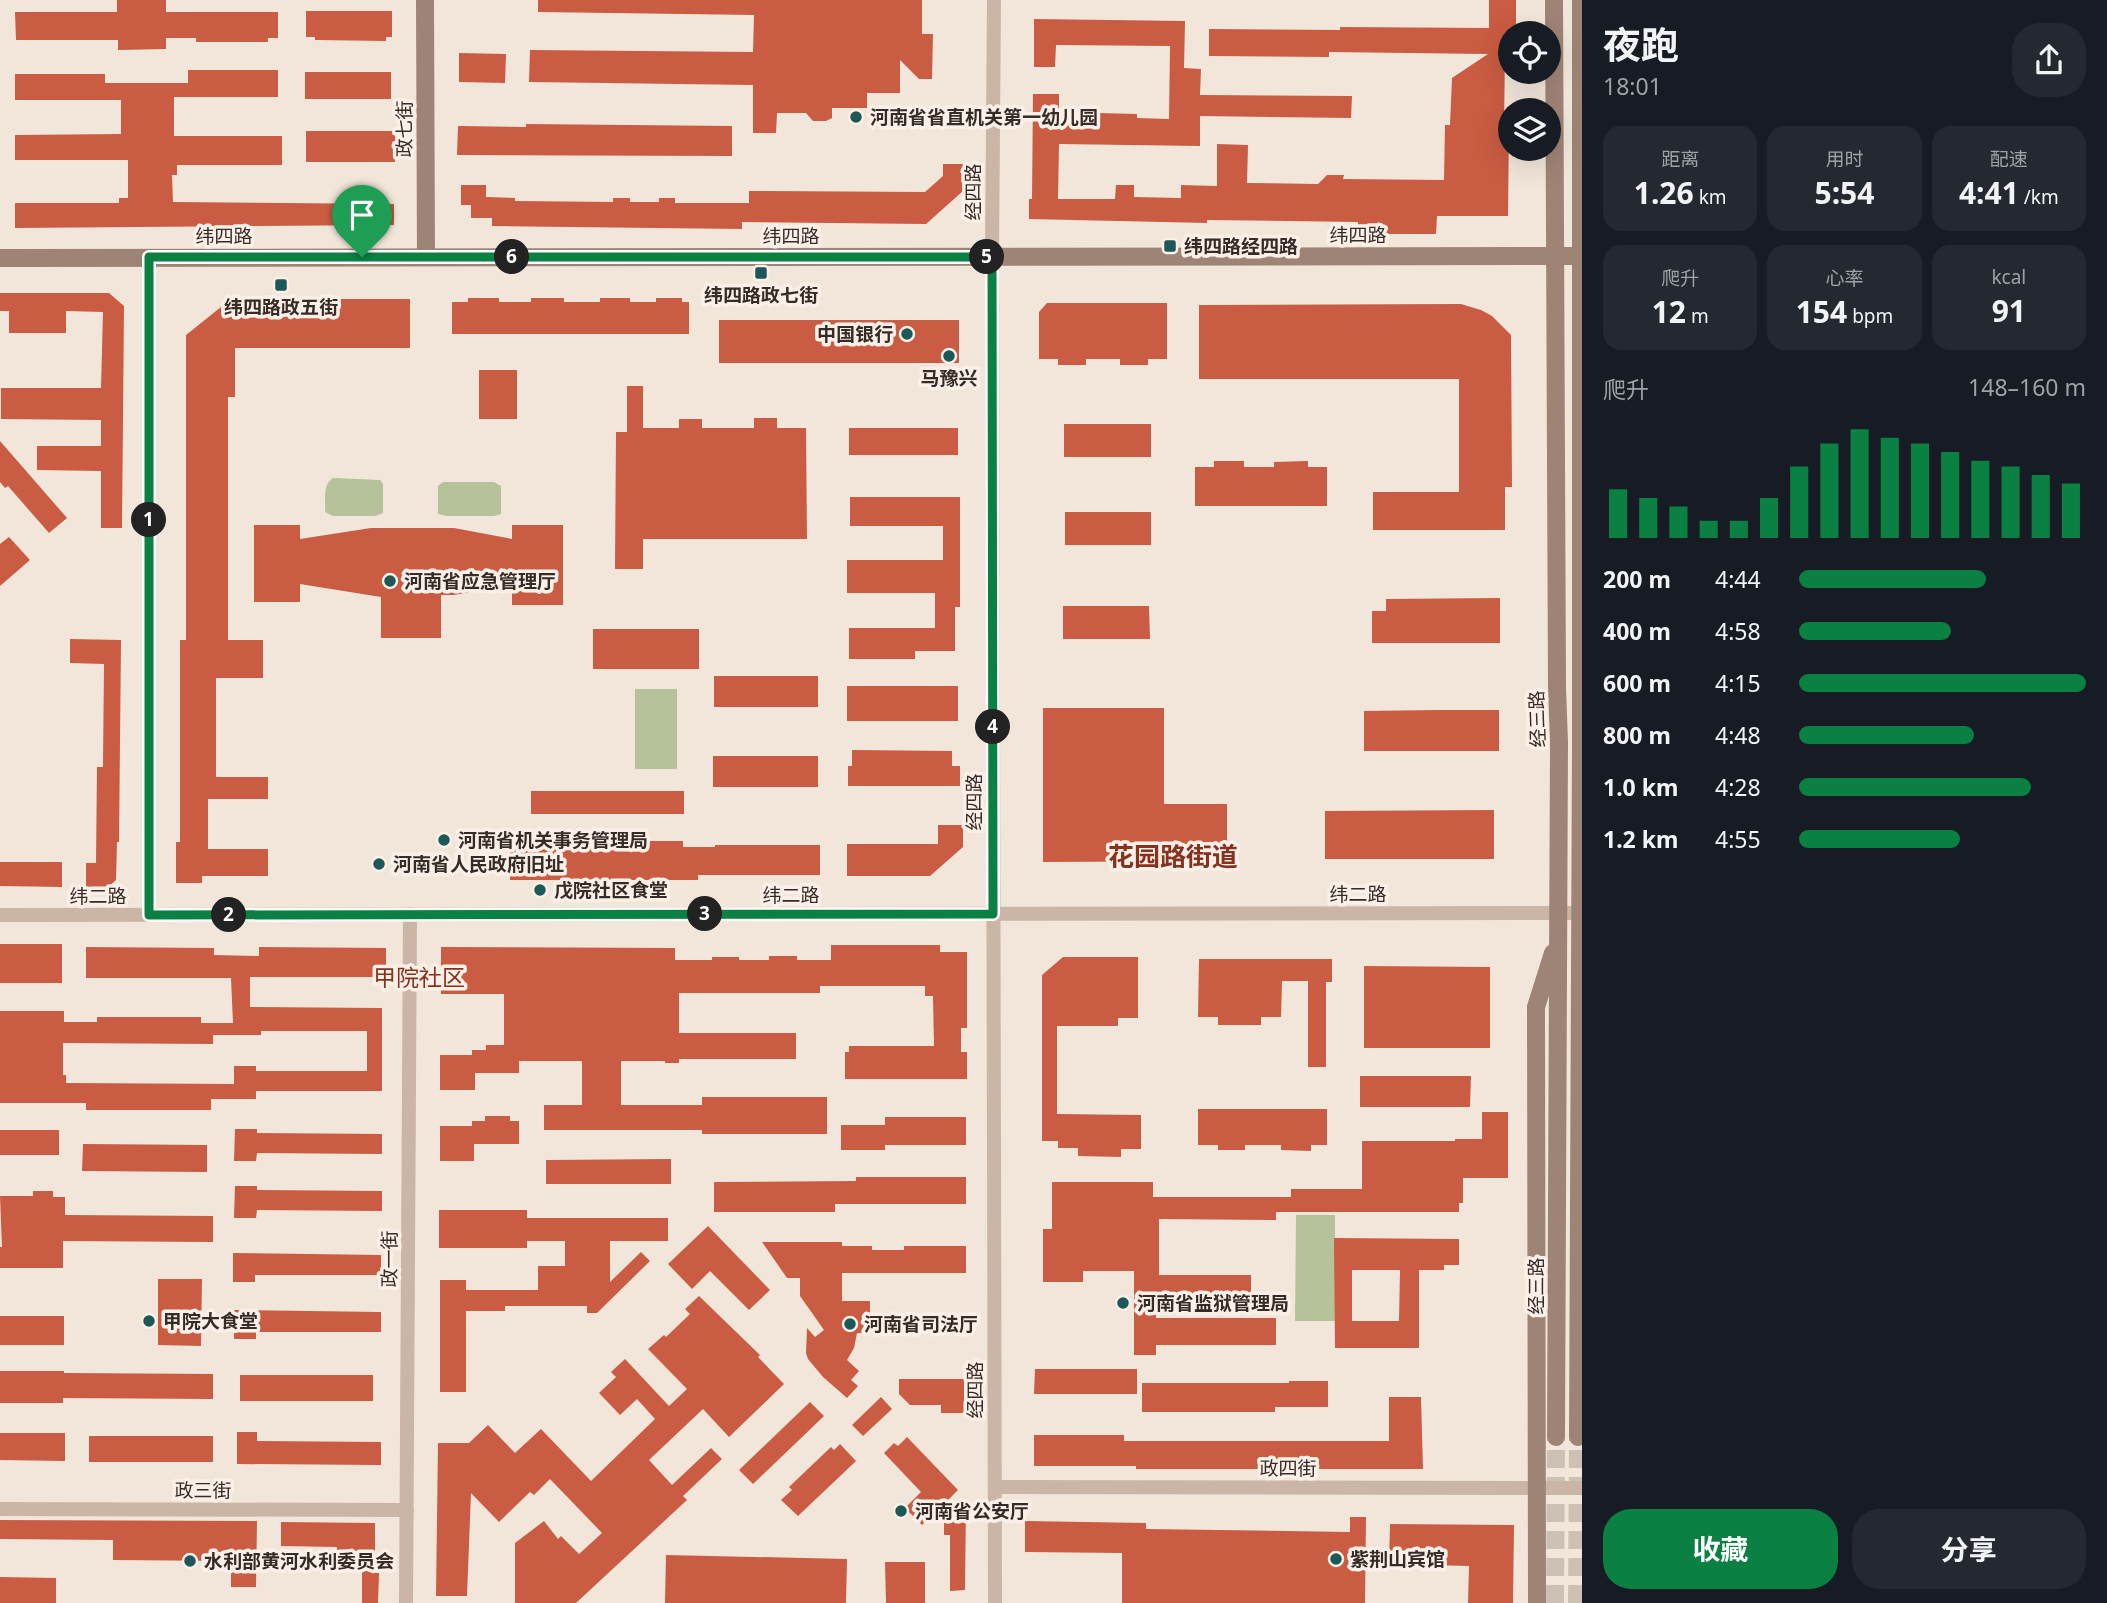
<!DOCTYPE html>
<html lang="zh">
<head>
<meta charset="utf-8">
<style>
  body { margin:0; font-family:"Noto Sans","Noto Sans SC",sans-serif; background:#242831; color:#f1f3f6; height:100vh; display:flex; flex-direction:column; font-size:26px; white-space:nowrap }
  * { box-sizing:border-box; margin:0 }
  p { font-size:23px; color:#9ea1a6 }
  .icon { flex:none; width:38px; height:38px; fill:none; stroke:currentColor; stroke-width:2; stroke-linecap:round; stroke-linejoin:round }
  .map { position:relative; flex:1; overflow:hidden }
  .drawer { display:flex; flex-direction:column; background:#171b24; width:525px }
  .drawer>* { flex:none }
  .controls { position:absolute; left:1498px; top:21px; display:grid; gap:14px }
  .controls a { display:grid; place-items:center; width:63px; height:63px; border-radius:50%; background:#171b24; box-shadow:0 7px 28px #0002; font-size:35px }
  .pin { position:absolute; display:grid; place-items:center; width:60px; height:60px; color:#fff; margin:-72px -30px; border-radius:50% 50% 50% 0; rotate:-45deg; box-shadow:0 0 7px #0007 }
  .pin .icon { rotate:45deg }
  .km { position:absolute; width:35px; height:35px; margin:-18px; border-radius:50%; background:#222; color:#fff; font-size:19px; line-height:35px; text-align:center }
  .round { display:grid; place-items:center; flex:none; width:74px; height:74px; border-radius:28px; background:#242831 }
  .overview { display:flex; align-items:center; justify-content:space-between; height:119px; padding:0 21px }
  h1 { font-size:38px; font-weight:700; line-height:52px }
  .stats { display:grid; grid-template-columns:repeat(3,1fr); gap:10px; height:119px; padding:7px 21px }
  .stats div { display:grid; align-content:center; border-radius:18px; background:#242831; text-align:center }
  .stats b { font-size:30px; font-weight:700 }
  .stats small { font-size:19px; font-weight:400 }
  .stats p { font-size:19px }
  .chart { height:196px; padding:14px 21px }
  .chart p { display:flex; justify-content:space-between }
  .chart svg { width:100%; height:126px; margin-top:7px; stroke:#0b8043; stroke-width:6 }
  .primary-button { display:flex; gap:14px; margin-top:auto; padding:14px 21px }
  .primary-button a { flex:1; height:80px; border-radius:28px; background:#0b8043; color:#fff; font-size:28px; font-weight:700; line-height:80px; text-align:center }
  .primary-button a+a { background:#242831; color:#f1f3f6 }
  ul { padding:0 21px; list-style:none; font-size:23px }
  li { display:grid; grid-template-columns:112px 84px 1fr; align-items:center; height:52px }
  li i { height:18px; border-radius:9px; background:#0b8043 }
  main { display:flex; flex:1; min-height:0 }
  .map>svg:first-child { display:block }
  .green { fill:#b6c29a }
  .building { fill:#c95c42; fill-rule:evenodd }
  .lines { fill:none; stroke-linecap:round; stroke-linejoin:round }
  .secondary-tunnel { stroke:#cdc1b6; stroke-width:18; stroke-dasharray:18 9; stroke-linecap:butt }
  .street { stroke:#cbb5a6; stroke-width:14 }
  .secondary { stroke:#9e8477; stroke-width:18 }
  .route-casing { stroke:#fff; stroke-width:14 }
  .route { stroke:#0b8043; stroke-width:9 }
  .poi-dot { fill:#1c5859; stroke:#faf0e7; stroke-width:2.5 }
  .labels { text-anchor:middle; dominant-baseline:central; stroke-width:7; stroke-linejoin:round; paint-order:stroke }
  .poi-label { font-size:19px; font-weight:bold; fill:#372b27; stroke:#faf0e7; text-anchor:start }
  .street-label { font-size:19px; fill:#372b27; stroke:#faf0e7 }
  .quarter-label { font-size:23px; fill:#87321e; stroke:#faf0e7 }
  .district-label { font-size:26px; font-weight:bold; fill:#87321e; stroke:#faf0e7 }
</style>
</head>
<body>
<main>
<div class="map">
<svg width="1582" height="1603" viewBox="0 0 1582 1603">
  <rect width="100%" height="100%" fill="#f2e6da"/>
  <g class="green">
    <path d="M333 478 380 480 383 484V513L375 516H333L325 512C326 500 322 485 333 478Z"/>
    <path d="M443 482H494L501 486V514L494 516H447L438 514V486Z"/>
    <rect x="635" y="689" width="42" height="80"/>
    <path d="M1296 1215H1335V1321H1295Z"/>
  </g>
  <g class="building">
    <path d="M117 0H166V12H278V38H268V42H196V38H166V49L118 50V40H16L15 12H117Z"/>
    <path d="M538 0H922V34H933L932 79H919L900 60V93H867V108H832V118L826 121H813L806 113H777L776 133H753V85L529 82 530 50 753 52 754 15 538 12Z"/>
    <path d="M1489 0H1516V33H1510V54H1505L1504 126H1509L1508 216H1437L1436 234H1358V222L1207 220V223L1029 219V199H1032L1033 94H1059V117L1098 118V113L1137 114V118L1169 119 1170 46 1056 45 1055 67H1034V19L1185 21 1184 68 1201 69 1200 95 1352 96 1351 118 1200 116V146L1059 144 1058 199H1115L1116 185H1134V197L1181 198V185L1217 186V144L1248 145 1247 183 1318 184 1327 175H1344L1343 179 1444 180 1445 125H1450L1452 78 1488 54 1329 52V57L1209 56V29L1340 30V27L1489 28Z"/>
    <path d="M306 11H392V37H386V41L315 40V37H306Z"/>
    <path d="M459 53 506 54 505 83 459 82Z"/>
    <path d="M188 70H278V97H174V136H282V165H177V175H172L173 202 394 204V225L15 228V203H119V198H128V160H15V135L121 134V100H15V74H105V83H188Z"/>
    <rect x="305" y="72" width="86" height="27"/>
    <path d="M526 124 732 126V156L457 155 458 126 526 127Z"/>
    <rect x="306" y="131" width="89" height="31"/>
    <path d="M943 164H963V191L926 224 742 222V229L492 226V218H471V205H461V185H486V197L515 198V201L613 202V198H630V202H659V198H675V203H749V191L925 192 943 176Z"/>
    <path d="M0 293H109L124 306 122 528H101V471L37 470V446H101V420L1 419V388H101L103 312 66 311V333H9V311H0Z"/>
    <path d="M468 298H499V302H531V298H564V302H600V298H630V302H656V298H682V302H689V334H452V302H468Z"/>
    <path d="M231 299H410V348H235V397H228V640H263V678H216V777H268V799H208V849H268V876H202V883H176V842H180V640H186V335Z"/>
    <path d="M1047 303H1167V359H1148V365H1120V359H1086V365H1058V359H1039V312Z"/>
    <path d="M1461 304 1481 310 1492 316 1511 335 1512 487H1505V530H1373V492H1459V379H1199V305Z"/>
    <rect x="719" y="320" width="240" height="43"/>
    <rect x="479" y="370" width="38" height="49"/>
    <path d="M627 386H643V428H679V419H702V428H754V418H777V428H806L807 539H643V569H615L616 432H627Z"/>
    <rect x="1064" y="424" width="87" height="33"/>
    <rect x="849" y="428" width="109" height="27"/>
    <path d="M0 441 67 518 49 533 8 486 5 488 0 482Z"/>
    <path d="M1214 461H1244V467H1274V462L1308 461V467H1327V506H1195V467H1214Z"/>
    <path d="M850 497H960V607H955V651H915V659H849V628H935V593H847V560H943V526H850Z"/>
    <rect x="1065" y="512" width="86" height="33"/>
    <path d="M254 525H300V539L371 528H454L512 539V525H563V605H512V584L454 595H441V638H381V597L300 584V602H254Z"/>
    <path d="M9 537 30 560 0 586V544Z"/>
    <path d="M1500 598V643H1372V611H1386V599Z"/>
    <path d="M1063 606H1149L1150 639H1063Z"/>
    <rect x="593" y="629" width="106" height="40"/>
    <path d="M70 639 121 640 119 842H117L116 880 107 888 86 887V863H96L97 767H103L104 664 70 663Z"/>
    <rect x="714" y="676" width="104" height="31"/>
    <rect x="847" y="686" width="111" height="35"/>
    <path d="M1043 708H1164V804H1227V861L1043 862Z"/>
    <path d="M1440 710H1499V751H1364V711Z"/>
    <path d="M852 750 952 751V766H960V786H848V766H852Z"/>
    <rect x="713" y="756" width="105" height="31"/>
    <rect x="531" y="791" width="153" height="23"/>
    <path d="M1494 810V859H1325V811Z"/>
    <path d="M938 825H963V847L930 876H847V844H938Z"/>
    <path d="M510 841H683V847H715V845H820V875H698V880H510Z"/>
    <path d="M0 862H62V887L0 886Z"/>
    <rect x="0" y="944" width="62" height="39"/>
    <path d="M831 945H940V952H967V1028H961V1052H967V1079H845V1052H849V1046H934L933 996H925V986H820V993H679V1033H796V1059H679V1063H665V1061H621V1105H702V1097H827V1134H702V1130H544V1105H582V1061H519V1073H475V1090H440V1055H472V1050H486V1045H504V994H441V947L675 948V960H712V957H739V960H769V956H797V960H831Z"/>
    <path d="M86 947 214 948V955L259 956V947L386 948V977H250V1007L382 1008V1091H256V1099H211V1110H86V1103H0V1011H64V1022H97V1017H201V1023H233L231 978H86ZM261 1031H367V1071H256V1066H234V1084L66 1083V1075H63V1043L213 1044V1035H261Z"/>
    <path d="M1063 957H1138V1018H1118V1026H1057V1114L1141 1115V1149H1121V1157L1078 1156V1148H1058V1141H1042V975Z"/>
    <path d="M1199 959H1332V982H1326V1067H1308V981H1282L1281 1017H1261V1025H1218V1017H1198Z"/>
    <path d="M1364 966 1490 967V1048H1364Z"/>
    <path d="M1360 1076H1471L1470 1107H1360Z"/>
    <path d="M1198 1109H1327V1145H1311V1151L1281 1150V1145H1245V1150H1218V1145H1198Z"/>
    <path d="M1482 1112H1508V1178H1463V1203H1459V1212H1276V1220L1159 1219V1275H1251V1294H1156V1318H1276V1345H1156V1355H1134V1271H1083V1282H1043V1229H1052V1182H1153V1197H1291V1189H1362V1141H1455V1139H1482Z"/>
    <path d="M485 1116H510V1121H519V1144H474V1161H440V1126H472V1121H485Z"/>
    <path d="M885 1117H966V1145H885V1150H841V1125H885Z"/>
    <path d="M235 1129H257V1133L382 1134V1154L257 1153 256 1161H234Z"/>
    <rect x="0" y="1130" width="59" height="25"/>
    <path d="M83 1144 207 1145V1172L82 1171Z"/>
    <path d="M671 1159V1184H546V1160Z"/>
    <path d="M856 1177H966V1204H835V1212H714V1182L856 1181Z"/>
    <path d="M235 1186H257V1190L382 1191V1211L257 1210 256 1218H234Z"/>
    <path d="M33 1191H53V1197H65V1215L213 1216V1242L63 1241V1268H0V1247H2L0 1196H33Z"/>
    <path d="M439 1210H527V1218H668V1241H610V1282L641 1252 650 1261 597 1313H587V1306H505V1311H466V1392H440V1280H466V1290H538V1266H565V1241H527V1248H439Z"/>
    <path d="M708 1226 770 1290 749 1310 710 1271 692 1289 668 1264Z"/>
    <path d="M1334 1238 1459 1239V1265H1444V1270H1419V1348H1335ZM1352 1270H1400L1399 1321H1352Z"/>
    <path d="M762 1242H842V1246H872V1250H904V1246H966V1273H842V1301H870V1333H857L854 1348 847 1360 859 1371 851 1380 858 1386 847 1398 823 1377 808 1359 806 1353 807 1328 815 1337 824 1330 800 1296V1278H787Z"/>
    <path d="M233 1253 381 1255V1275H255V1282H233Z"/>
    <path d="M158 1279H202L201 1346 158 1345Z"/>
    <path d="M699 1296 760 1355 758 1357 784 1384 729 1437 703 1409 649 1460 672 1485 711 1448 722 1459 683 1496 687 1500 576 1603H515V1543L544 1521 558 1539 561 1536 579 1554 602 1533 550 1479 534 1495 530 1492 499 1522 471 1493 467 1596H436L438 1443H469L488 1425 515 1453 541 1429 591 1481 655 1419 637 1399 620 1415 599 1393 616 1377 611 1372 625 1359 669 1406 687 1389 648 1349 664 1335 666 1337 690 1314 685 1309Z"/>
    <path d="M234 1310 381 1312V1332H256V1339H234Z"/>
    <rect x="0" y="1316" width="64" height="29"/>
    <path d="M1035 1369H1137V1394H1034Z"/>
    <path d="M0 1371H64V1373L213 1374V1399L63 1398V1403H0Z"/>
    <rect x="240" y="1375" width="133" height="26"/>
    <path d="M899 1379H964V1413H941V1405H910L899 1394Z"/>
    <path d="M1289 1381H1328V1407H1275V1412H1142V1383H1289Z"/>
    <path d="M881 1397 892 1409 863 1436 852 1425Z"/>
    <path d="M1389 1397H1421L1423 1469H1136V1466H1034V1435H1124V1441H1389Z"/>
    <path d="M810 1402 824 1416 753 1484 739 1470Z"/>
    <path d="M237 1432H257V1441L381 1442V1465L237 1464Z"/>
    <path d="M0 1433H65V1461L0 1460Z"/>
    <rect x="89" y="1436" width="124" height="26"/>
    <path d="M907 1437 958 1490 944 1504H966L965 1590 950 1591V1535H944V1504L922 1525 905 1508 921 1492 884 1453 894 1443 898 1446Z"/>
    <path d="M840 1444 856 1461 798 1516 781 1500 792 1490 789 1487 831 1447 834 1450Z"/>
    <path d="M1350 1517H1366L1365 1603H1122V1553L1025 1552V1521L1146 1523V1529L1350 1532Z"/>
    <path d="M0 1520 257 1521 256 1587H231V1561L113 1560V1540L0 1539Z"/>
    <path d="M281 1522 375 1523V1573H379L378 1603H362V1563H357V1554L337 1553V1547L281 1546Z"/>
    <path d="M1390 1524 1514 1525 1513 1603H1468L1469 1566 1389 1564Z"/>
    <path d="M666 1555 847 1559 846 1603H665Z"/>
    <path d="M885 1562H925V1603H886Z"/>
    <path d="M0 1577 56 1578V1603H0Z"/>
  </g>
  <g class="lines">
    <g class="secondary-tunnel">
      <path d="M1555 1603 1556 1437"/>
      <path d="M1577 1603 1578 1437"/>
    </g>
    <g class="street">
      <path d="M994 0 992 257 995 1603"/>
      <path d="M149 257V915"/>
      <path d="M0 915 1582 913"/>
      <path d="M995 1487 1582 1488"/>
      <path d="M0 1509 407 1510"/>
      <path d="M406 1603 410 914"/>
    </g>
    <g class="secondary">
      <path d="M425 0 426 257"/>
      <path d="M1554 0 1557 687 1559 742 1556 1437"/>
      <path d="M0 258 1582 256"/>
      <path d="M1578 1437 1581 742V0"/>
      <path d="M1537 1603 1536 1007 1553 953"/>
    </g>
  </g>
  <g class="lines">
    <defs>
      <path id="route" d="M149 257H992L993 914 149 915Z"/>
    </defs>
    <use href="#route" class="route-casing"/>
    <use href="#route" class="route"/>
  </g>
  <g class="poi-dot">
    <circle cx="856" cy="117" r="7"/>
    <rect x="1163" y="239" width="14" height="14" rx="3.5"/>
    <rect x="754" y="266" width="14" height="14" rx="3.5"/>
    <rect x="274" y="278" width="14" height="14" rx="3.5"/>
    <circle cx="907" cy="334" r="7"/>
    <circle cx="949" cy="356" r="7"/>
    <circle cx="390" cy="581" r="7"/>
    <circle cx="444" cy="840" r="7"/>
    <circle cx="379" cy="864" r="7"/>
    <circle cx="540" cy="890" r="7"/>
    <circle cx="1123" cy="1303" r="7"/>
    <circle cx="149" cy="1321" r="7"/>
    <circle cx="850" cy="1324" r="7"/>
    <circle cx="901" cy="1511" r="7"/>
    <circle cx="1336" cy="1559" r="7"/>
    <circle cx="190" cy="1561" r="7"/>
  </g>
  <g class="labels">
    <g class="poi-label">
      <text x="870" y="117">河南省省直机关第一幼儿园</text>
      <text x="1184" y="246">纬四路经四路</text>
      <text x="761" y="295" text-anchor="middle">纬四路政七街</text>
      <text x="281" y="307" text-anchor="middle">纬四路政五街</text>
      <text x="893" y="334" text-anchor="end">中国银行</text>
      <text x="949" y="378" text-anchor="middle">马豫兴</text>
      <text x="404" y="581">河南省应急管理厅</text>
      <text x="458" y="840">河南省机关事务管理局</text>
      <text x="393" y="864">河南省人民政府旧址</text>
      <text x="554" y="890">戊院社区食堂</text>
      <text x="1137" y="1303">河南省监狱管理局</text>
      <text x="163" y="1321">甲院大食堂</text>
      <text x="864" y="1324">河南省司法厅</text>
      <text x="915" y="1511">河南省公安厅</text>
      <text x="1350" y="1559">紫荆山宾馆</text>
      <text x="204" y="1561">水利部黄河水利委员会</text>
    </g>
    <g class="street-label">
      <text transform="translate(404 129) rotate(-90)">政七街</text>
      <text transform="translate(973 192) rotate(-90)">经四路</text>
      <text x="1358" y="235">纬四路</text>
      <text x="224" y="236">纬四路</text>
      <text x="791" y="236">纬四路</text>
      <text transform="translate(1537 719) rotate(-92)">经三路</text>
      <text transform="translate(974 802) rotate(-90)">经四路</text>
      <text x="1358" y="894">纬二路</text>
      <text x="791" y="895">纬二路</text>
      <text x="98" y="896">纬二路</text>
      <text transform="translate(389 1259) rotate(-90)">政一街</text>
      <text transform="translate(1536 1286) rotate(-90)">经三路</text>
      <text transform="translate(975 1390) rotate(-90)">经四路</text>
      <text x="1288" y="1468">政四街</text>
      <text x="203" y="1490">政三街</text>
    </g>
    <g class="quarter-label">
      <text x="419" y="977">甲院社区</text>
    </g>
    <g class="district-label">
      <text x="1173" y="856">花园路街道</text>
    </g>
  </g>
</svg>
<div class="controls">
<a><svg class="icon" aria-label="locate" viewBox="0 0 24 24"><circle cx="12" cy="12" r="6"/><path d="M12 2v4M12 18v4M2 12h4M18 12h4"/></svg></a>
<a><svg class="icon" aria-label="layers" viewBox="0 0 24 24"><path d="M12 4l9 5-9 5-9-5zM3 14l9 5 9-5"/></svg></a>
</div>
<div class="pin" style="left:362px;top:257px;background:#1e9e55"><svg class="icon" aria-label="arrive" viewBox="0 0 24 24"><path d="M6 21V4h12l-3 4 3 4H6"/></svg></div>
<b class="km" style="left:149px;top:520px">1</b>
<b class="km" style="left:229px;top:915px">2</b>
<b class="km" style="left:705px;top:914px">3</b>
<b class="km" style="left:993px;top:727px">4</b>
<b class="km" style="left:987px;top:257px">5</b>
<b class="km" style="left:512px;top:257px">6</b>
</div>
<section class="drawer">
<div class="overview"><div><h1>夜跑</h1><p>18:01</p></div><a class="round"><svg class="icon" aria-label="share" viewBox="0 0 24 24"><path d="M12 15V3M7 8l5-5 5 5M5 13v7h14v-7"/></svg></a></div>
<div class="stats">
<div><p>距离</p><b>1.26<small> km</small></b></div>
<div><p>用时</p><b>5:54</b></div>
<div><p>配速</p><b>4:41<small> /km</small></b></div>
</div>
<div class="stats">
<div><p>爬升</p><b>12<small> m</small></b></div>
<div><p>心率</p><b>154<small> bpm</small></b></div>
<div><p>kcal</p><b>91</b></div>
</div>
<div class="chart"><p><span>爬升</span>148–160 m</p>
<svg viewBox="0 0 160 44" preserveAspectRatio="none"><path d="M5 44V27M15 44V30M25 44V33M35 44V38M45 44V38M55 44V30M65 44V19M75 44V11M85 44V6M95 44V9M105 44V11M115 44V14M125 44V17M135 44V19M145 44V22M155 44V25"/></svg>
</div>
<ul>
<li><b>200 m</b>4:44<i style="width:65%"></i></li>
<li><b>400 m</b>4:58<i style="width:53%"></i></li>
<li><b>600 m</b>4:15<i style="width:100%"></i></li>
<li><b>800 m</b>4:48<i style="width:61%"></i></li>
<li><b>1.0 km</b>4:28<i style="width:81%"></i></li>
<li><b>1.2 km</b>4:55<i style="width:56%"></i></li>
</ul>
<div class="primary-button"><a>收藏</a><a>分享</a></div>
</section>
</main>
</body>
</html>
